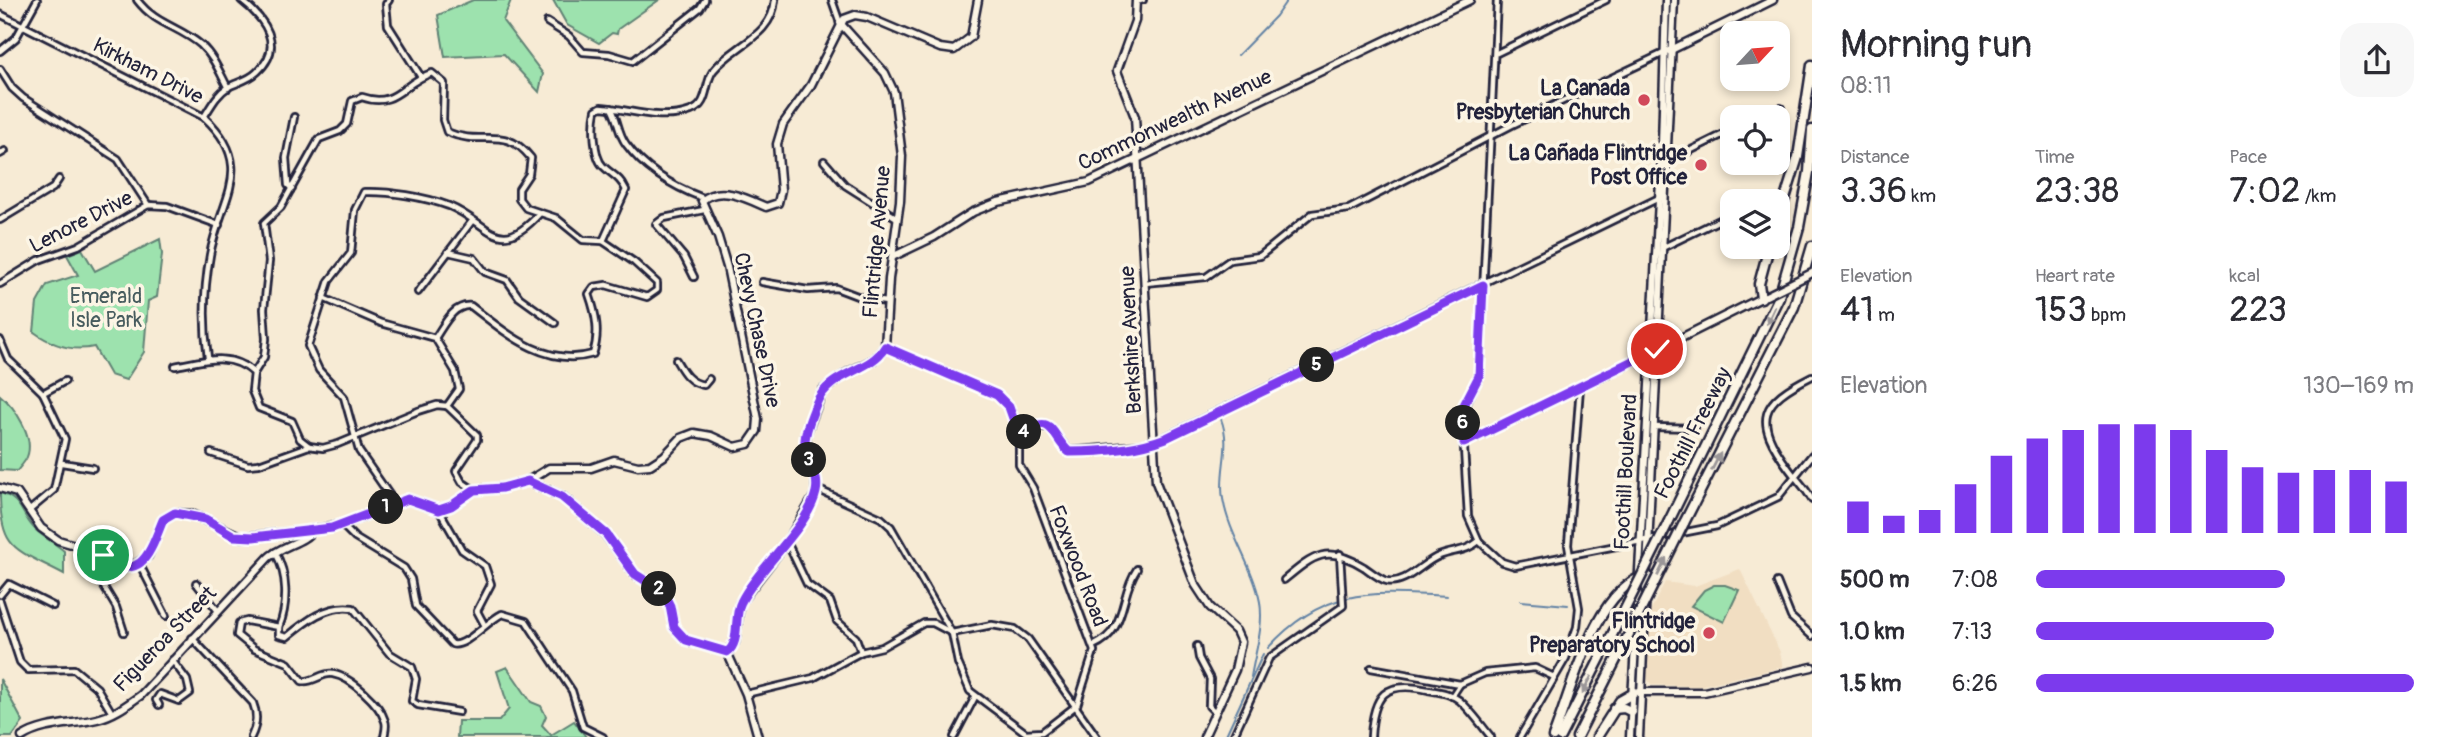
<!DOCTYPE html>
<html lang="en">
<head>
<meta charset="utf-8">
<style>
  body { margin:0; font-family:Pangolin,sans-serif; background:#f7f7f7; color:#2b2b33; height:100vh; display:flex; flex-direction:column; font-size:26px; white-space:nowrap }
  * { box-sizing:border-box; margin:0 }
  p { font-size:23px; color:#7c7c81 }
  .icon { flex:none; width:38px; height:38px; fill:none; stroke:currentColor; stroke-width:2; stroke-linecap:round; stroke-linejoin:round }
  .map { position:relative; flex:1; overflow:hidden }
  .panel { display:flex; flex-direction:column; background:#fff; width:630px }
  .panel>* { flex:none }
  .needle { width:46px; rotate:64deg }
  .tools { position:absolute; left:1720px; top:21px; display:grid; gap:14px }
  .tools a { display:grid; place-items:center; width:70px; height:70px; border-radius:14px; background:#fff; box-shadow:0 4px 10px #0003; font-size:35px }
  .pin { position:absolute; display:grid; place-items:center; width:60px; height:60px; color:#fff; margin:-30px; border:4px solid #fff; border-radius:50%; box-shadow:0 2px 7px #0007 }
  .km { position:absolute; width:35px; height:35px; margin:-18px; border-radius:50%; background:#222; color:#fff; font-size:19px; line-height:35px; text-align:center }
  .round { display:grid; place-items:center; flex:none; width:74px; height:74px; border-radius:21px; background:#f7f7f7 }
  .headline { display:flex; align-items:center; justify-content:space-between; height:119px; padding:0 28px }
  h1 { font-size:38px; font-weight:600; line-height:52px }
  .figures { display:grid; grid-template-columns:repeat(3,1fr); gap:10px; height:119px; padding:7px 28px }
  .figures div { display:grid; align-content:center }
  .figures b { font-size:35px; font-weight:600 }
  .figures small { font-size:19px; font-weight:400 }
  .figures p { font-size:19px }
  .chart { height:196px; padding:14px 28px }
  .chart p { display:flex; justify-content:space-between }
  .chart svg { width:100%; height:126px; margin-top:7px; stroke:#7c3aed; stroke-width:6 }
  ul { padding:0 28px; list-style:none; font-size:23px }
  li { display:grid; grid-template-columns:112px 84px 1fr; align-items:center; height:52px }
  li i { height:18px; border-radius:9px; background:#7c3aed }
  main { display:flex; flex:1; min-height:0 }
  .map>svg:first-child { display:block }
  .built { fill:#f1dec2 }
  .green { fill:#9de2ae; stroke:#608274; stroke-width:2 }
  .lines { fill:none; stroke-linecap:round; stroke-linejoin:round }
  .stream { stroke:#6383a5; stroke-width:2 }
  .street-casing { stroke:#22223b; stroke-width:10 }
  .secondary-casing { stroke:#22223b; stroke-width:11 }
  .primary-casing { stroke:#22223b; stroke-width:11 }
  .highway-casing { stroke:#22223b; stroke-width:13 }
  .street { stroke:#fcf5e5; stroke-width:4.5 }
  .secondary { stroke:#fcf5e5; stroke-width:6 }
  .primary { stroke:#fcf5e5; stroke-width:6 }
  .highway { stroke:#fcf5e5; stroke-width:8 }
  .secondary-bridge-casing { stroke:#22223b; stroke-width:11; stroke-linecap:butt }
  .highway-bridge-casing { stroke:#22223b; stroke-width:13; stroke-linecap:butt }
  .secondary-bridge { stroke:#fcf5e5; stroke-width:6 }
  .highway-bridge { stroke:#fcf5e5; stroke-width:8 }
  .oneway { fill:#9a9698 }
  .route-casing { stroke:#fff; stroke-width:14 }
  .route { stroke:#7c3aed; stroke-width:9 }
  .poi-dot { fill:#d1495b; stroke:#fcf5e5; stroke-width:2.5 }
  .labels { text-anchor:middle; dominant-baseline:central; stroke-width:7; stroke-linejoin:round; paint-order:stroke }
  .street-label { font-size:21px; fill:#22223b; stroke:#fcf5e5 }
  .poi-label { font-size:21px; font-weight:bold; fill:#22223b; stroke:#fcf5e5; text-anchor:end }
  .park-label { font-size:21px; fill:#475c5e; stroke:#fcf5e5 }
</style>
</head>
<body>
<main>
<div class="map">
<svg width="1812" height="737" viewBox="0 0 1812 737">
  <rect width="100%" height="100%" fill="#f7ebd5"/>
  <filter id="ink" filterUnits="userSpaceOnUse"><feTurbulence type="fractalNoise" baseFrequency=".0143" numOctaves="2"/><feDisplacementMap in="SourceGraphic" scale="14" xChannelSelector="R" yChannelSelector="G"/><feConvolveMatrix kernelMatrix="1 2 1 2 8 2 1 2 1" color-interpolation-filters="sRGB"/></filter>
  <g filter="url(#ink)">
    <path class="built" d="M1740 569 1780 652 1783 667 1699 686 1652 685 1647 679 1649 614 1665 582 1695 586Z"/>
    <g class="green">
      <path d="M473 0H511L503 21 543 74 539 92 504 54 445 57 438 15Z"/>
      <path d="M553 0H659L618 29 617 34 612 33 599 43 567 25Z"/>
      <path d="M160 239 162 254 157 297 148 301 144 352 126 380 110 375 94 347C72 352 52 345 34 332L37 303 47 285 78 275 67 255 82 249 95 271Z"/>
      <path d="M0 395C15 407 35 437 27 457 25 462 20 467 17 471L0 470Z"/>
      <path d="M0 493C22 499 20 512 33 527 41 536 55 543 64 551V574C17 549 0 552 0 493Z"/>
      <path d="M1714 585H1725L1739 590 1724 622 1691 606 1704 590Z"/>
      <path d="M507 667 531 702 541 706 546 716 542 725 551 735 574 721 586 737H457L458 721H499L509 709 497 671Z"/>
      <path d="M0 679 23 722 12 737H0Z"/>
    </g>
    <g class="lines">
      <g class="stream">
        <path d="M1238 55 1276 16 1287 0"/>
        <path d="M1221 419C1232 447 1218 471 1223 499 1229 535 1253 566 1260 602 1264 628 1255 652 1251 677"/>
        <path d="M1521 601 1568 605"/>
        <path d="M1268 648C1323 587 1371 592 1447 596"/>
        <path d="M1225 737 1263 654"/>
      </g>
      <defs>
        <g id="street">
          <path d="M137 0C156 25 179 26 201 45 214 57 220 73 228 88"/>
          <path d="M389 0 386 4 388 25 421 77"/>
          <path d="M832 0 840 23"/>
          <path d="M1497 0 1479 376 1462 414 1468 516 1479 541 1502 562 1515 566 1717 526 1778 497 1812 455"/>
          <path d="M1136 2 1143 0"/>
          <path d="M0 14 204 117C258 167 220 198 210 255 204 288 203 325 208 358"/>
          <path d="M547 22 569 36 583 52 609 54 633 61 700 8 705 0"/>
          <path d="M0 51 16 38 37 0"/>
          <path d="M1497 53 1606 0"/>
          <path d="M0 69 12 88 23 98 118 159 148 205"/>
          <path d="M611 108C618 119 618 134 626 144 645 170 674 187 703 198"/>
          <path d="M204 117C211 106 217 94 228 87 238 82 249 80 257 72 286 46 264 18 241 0"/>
          <path d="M1758 117 1781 108"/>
          <path d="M0 154 5 151"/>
          <path d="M824 161 845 185 897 218"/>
          <path d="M1665 163 1732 130"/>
          <path d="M292 189 288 185 286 158 294 117"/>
          <path d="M1759 201 1762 200"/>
          <path d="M0 220 53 188 59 179"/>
          <path d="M603 241 626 190C620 177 612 175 603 166 593 156 593 123 596 110L601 107C629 109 662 122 691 111 709 105 704 84 713 71 733 45 772 37 775 0"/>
          <path d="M1662 248 1732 214"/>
          <path d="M448 252 474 258 485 272 507 280 519 297 555 323"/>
          <path d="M694 277 684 257 656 224 664 218 704 210"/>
          <path d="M762 282 808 290 836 288 865 299 887 302"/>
          <path d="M1145 283 1206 277 1230 260 1260 256 1312 214 1349 209 1512 125 1664 53"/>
          <path d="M0 284 39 260 78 246 148 205 167 206 219 225"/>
          <path d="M418 292 472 221"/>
          <path d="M435 338 455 371 459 389 447 406 477 435V440L456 471 462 482 474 490"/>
          <path d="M0 340 8 359 43 393 65 439 54 490 30 510"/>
          <path d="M885 347 997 395 1009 407 1019 435 1033 427H1050L1069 451 1151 444 1661 197"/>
          <path d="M676 360C683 372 689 383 704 385L709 379"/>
          <path d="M175 366C203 361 231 351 254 373"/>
          <path d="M1812 376C1760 402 1752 419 1789 469 1797 480 1806 488 1812 500"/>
          <path d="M43 393 65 381"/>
          <path d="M1654 427 1695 428"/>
          <path d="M1464 443 1650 353"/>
          <path d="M309 446 300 439 292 421 259 408 252 391 254 373 264 357 266 339 264 309 269 261 264 223 281 207 319 139 340 131 347 124 352 101 362 97C397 109 402 82 432 73L444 83 443 120 447 132C483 148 503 123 531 158L529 174 519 189V199L526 208 556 218 583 240 603 241 634 262 657 283V290L647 297 606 285 594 287 589 294C596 314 600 333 593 354 546 368 506 333 471 306 453 304 444 325 435 338L381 323 323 298"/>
          <path d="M211 453 248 465 259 464 309 446 323 448 338 444 418 411 437 405 447 406"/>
          <path d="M62 463 93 468"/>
          <path d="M817 489 881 518 891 527 952 633 958 663 970 691 1026 733 1042 732 1077 705 1094 651 1033 488 1019 465V435"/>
          <path d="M395 503 359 451 344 397 319 370 308 346 329 281 351 253 355 210 364 192C389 191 425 197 449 206 490 223 498 260 540 213"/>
          <path d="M439 510 462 550 485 566 491 584 477 611 484 624"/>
          <path d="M342 525 355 538 404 568 411 579 416 606 452 644C465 648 486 622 502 614L526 621 572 691 583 727 603 737"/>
          <path d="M787 542 807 584 830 601 837 621 856 638 861 652"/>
          <path d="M275 552C288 574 288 605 279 627L247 621 239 623 237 635 254 649 288 663 302 681C314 683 322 672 333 674 351 677 380 704 385 721 387 726 385 731 384 737"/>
          <path d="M109 560 101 582 116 607 124 632"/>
          <path d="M139 563 166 616"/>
          <path d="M1284 580C1314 555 1327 544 1364 567 1370 571 1379 579 1387 581 1406 585 1423 562 1439 556 1454 550 1466 552 1479 541"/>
          <path d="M1777 582 1791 617 1812 636"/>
          <path d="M196 583 218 611"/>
          <path d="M0 595 9 584 53 606"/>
          <path d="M0 601 20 662 28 670 74 669 97 688 112 713"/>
          <path d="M279 627V635L287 637C306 621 327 604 353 608L389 653 412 667 416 679 412 701 418 705 459 712"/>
          <path d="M192 638 253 703C258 715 257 725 251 737"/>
          <path d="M1093 646C1128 631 1119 595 1137 569"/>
          <path d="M1197 646 1199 658 1210 679 1209 706 1214 711"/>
          <path d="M1371 668 1460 684 1485 673 1535 668 1554 677"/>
          <path d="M746 694 813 678 861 652 882 647 924 623H933L952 633 992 625 1015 629 1028 639 1097 737"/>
          <path d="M1452 696 1460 684"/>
          <path d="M159 705 156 700 160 694 179 701 190 693 187 680 172 660"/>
          <path d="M954 737 975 697"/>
          <path d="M1233 737 1269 658 1343 606 1340 554"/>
          <path d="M1371 737C1373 695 1385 680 1428 690 1439 692 1450 693 1459 700 1471 710 1481 725 1491 737"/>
          <path d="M1520 737 1566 658 1577 627 1579 608 1568 545 1580 387"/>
        </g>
        <g id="secondary">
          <path d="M1136 0 1135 21 1117 71 1135 117 1156 482 1195 584 1210 607 1236 631 1241 642 1235 670 1204 737"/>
          <path d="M1669 51 1773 0"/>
          <path d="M892 257 934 237 973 212 998 202 1089 182 1470 0"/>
          <path d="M1655 351 1765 296"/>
          <path d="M528 481 563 497 605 534 635 574 663 592 670 606 674 627 686 640 727 652 746 694 758 737"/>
          <path d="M0 488 17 493 41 528 58 540 95 551 123 565 136 564 148 556 163 520 175 513 192 514 242 537 308 531 342 525 408 499 439 510 451 506 474 490 501 488 528 481 549 468H591L614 460 638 466 650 465 664 456 681 438 694 433 711 436 735 447 748 444 757 431 758 419 727 267 718 237 702 201C719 184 748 199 766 207L778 203 781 190 777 144 783 124 811 85 844 19 855 15 867 17 940 48 954 50 971 37 978 0"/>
          <path d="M727 652 735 642 740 603 787 542 816 493V479L806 449V434L823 390 847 373 875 359 885 347 889 279 900 201 902 156 894 92 885 73 840 23"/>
          <path d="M1639 692H1704L1812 667"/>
          <path d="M22 737C44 723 73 725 97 719 114 715 127 705 141 695L268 558C280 546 306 542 312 530"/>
        </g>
        <g id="primary">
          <path d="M1630 737 1662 144 1666 0"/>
          <path d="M1639 737 1674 0"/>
        </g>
        <g id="highway">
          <path d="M1778 221 1798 157 1812 65"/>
          <path d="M1761 298 1759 284 1769 247"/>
          <path d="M1669 521 1779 297 1799 227 1809 172 1812 130"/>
          <path d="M1684 523 1794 307 1812 246"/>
          <path d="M1614 709 1624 708 1632 712"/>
          <path d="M1553 737C1572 690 1594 589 1647 575"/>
          <path d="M1560 737 1613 633"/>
          <path d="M1577 737 1621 650"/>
          <path d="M1597 737 1620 701 1634 693"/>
        </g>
      </defs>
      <use href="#street" class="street-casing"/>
      <use href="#secondary" class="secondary-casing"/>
      <use href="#primary" class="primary-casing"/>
      <use href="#highway" class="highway-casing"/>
      <use href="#street" class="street"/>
      <use href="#secondary" class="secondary"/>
      <use href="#primary" class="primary"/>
      <use href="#highway" class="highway"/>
      <defs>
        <path id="secondary-bridge" d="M1766 296 1812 273"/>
        <g id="highway-bridge">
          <path d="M1613 633 1669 521"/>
          <path d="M1621 650 1684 523"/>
        </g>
      </defs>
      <use href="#secondary-bridge" class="secondary-bridge-casing"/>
      <use href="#highway-bridge" class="highway-bridge-casing"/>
      <use href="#secondary-bridge" class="secondary-bridge"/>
      <use href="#highway-bridge" class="highway-bridge"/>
    </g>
    <defs><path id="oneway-solid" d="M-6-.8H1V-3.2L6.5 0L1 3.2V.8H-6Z" transform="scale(1.75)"/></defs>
    <g class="oneway">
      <use href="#oneway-solid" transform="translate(1771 315) rotate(115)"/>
      <use href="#oneway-solid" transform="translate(1716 462) rotate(-63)"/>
      <use href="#oneway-solid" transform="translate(1662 567) rotate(-64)"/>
      <use href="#oneway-solid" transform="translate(1587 685) rotate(117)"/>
    </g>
  </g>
  <g class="lines" filter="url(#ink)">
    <defs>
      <path id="route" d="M103 555C142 587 151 548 163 520L175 513 205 519 234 536 253 537 332 528 408 499 439 510 451 506 474 490 502 488 528 481 562 497 606 534 635 574 663 592 670 606 674 627 686 640 727 652C741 643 733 617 741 602 757 569 808 528 816 492 820 475 807 460 805 445 804 432 812 415 816 404 829 371 870 373 885 347L997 395 1009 407 1019 435C1054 410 1050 435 1069 452 1099 452 1138 449 1166 438L1483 285 1479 376 1464 405V443L1657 349"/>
    </defs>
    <use href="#route" class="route-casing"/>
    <use href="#route" class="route"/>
  </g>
  <g class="poi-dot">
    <circle cx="1644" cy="100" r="7"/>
    <circle cx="1701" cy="165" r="7"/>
    <circle cx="1709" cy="633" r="7"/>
  </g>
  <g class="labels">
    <g class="street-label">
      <text transform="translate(148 71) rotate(27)">Kirkham Drive</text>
      <text transform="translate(1175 120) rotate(-25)">Commonwealth Avenue</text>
      <text transform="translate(81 222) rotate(-27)">Lenore Drive</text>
      <text transform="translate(877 242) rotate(-85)">Flintridge Avenue</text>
      <text transform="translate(757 330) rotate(78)">Chevy Chase Drive</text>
      <text transform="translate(1131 340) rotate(-93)">Berkshire Avenue</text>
      <text transform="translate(1693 433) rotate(-63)">Foothill Freeway</text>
      <text transform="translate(1626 472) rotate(-87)">Foothill Boulevard</text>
      <text transform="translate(1078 566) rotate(69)">Foxwood Road</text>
      <text transform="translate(165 639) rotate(-46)">Figueroa Street</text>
    </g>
    <g class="poi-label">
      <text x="1630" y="88">La Canada<tspan x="1630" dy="24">Presbyterian Church</tspan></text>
      <text x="1687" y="153">La Cañada Flintridge<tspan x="1687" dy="24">Post Office</tspan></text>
      <text x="1695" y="621">Flintridge<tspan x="1695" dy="24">Preparatory School</tspan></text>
    </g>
    <g class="park-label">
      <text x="106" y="296">Emerald<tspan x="106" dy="24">Isle Park</tspan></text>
    </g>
  </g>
</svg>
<div class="tools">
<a><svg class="needle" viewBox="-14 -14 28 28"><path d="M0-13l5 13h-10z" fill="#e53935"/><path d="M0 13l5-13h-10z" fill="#7c7c81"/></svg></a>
<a><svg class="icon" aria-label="locate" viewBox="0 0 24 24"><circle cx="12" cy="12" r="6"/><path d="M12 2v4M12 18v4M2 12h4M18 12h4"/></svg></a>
<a><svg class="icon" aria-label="layers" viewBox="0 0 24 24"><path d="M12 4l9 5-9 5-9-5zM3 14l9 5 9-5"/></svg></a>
</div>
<div class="pin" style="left:103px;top:555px;background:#1e9e55"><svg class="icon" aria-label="arrive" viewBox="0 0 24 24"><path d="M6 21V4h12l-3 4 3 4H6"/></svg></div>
<div class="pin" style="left:1657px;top:349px;background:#d93025"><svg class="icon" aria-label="check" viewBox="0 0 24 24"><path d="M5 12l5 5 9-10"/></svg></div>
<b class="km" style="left:386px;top:507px">1</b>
<b class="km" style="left:659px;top:589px">2</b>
<b class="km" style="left:809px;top:460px">3</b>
<b class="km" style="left:1024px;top:432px">4</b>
<b class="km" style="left:1317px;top:365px">5</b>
<b class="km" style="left:1463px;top:423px">6</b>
</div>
<section class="panel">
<div class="headline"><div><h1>Morning run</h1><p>08:11</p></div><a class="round"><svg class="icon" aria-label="share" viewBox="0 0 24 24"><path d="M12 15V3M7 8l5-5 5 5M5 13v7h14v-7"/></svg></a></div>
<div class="figures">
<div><p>Distance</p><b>3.36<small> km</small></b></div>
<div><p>Time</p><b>23:38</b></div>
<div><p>Pace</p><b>7:02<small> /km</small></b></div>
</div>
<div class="figures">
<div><p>Elevation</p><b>41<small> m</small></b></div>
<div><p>Heart rate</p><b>153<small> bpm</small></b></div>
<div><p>kcal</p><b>223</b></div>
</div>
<div class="chart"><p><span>Elevation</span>130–169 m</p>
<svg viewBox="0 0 160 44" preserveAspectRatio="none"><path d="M5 44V33M15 44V38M25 44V36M35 44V27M45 44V17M55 44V11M65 44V8M75 44V6M85 44V6M95 44V8M105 44V15M115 44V21M125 44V23M135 44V22M145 44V22M155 44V26"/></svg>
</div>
<ul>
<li><b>500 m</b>7:08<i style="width:66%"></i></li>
<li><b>1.0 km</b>7:13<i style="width:63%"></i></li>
<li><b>1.5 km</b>6:26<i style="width:100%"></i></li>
</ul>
</section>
</main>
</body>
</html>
